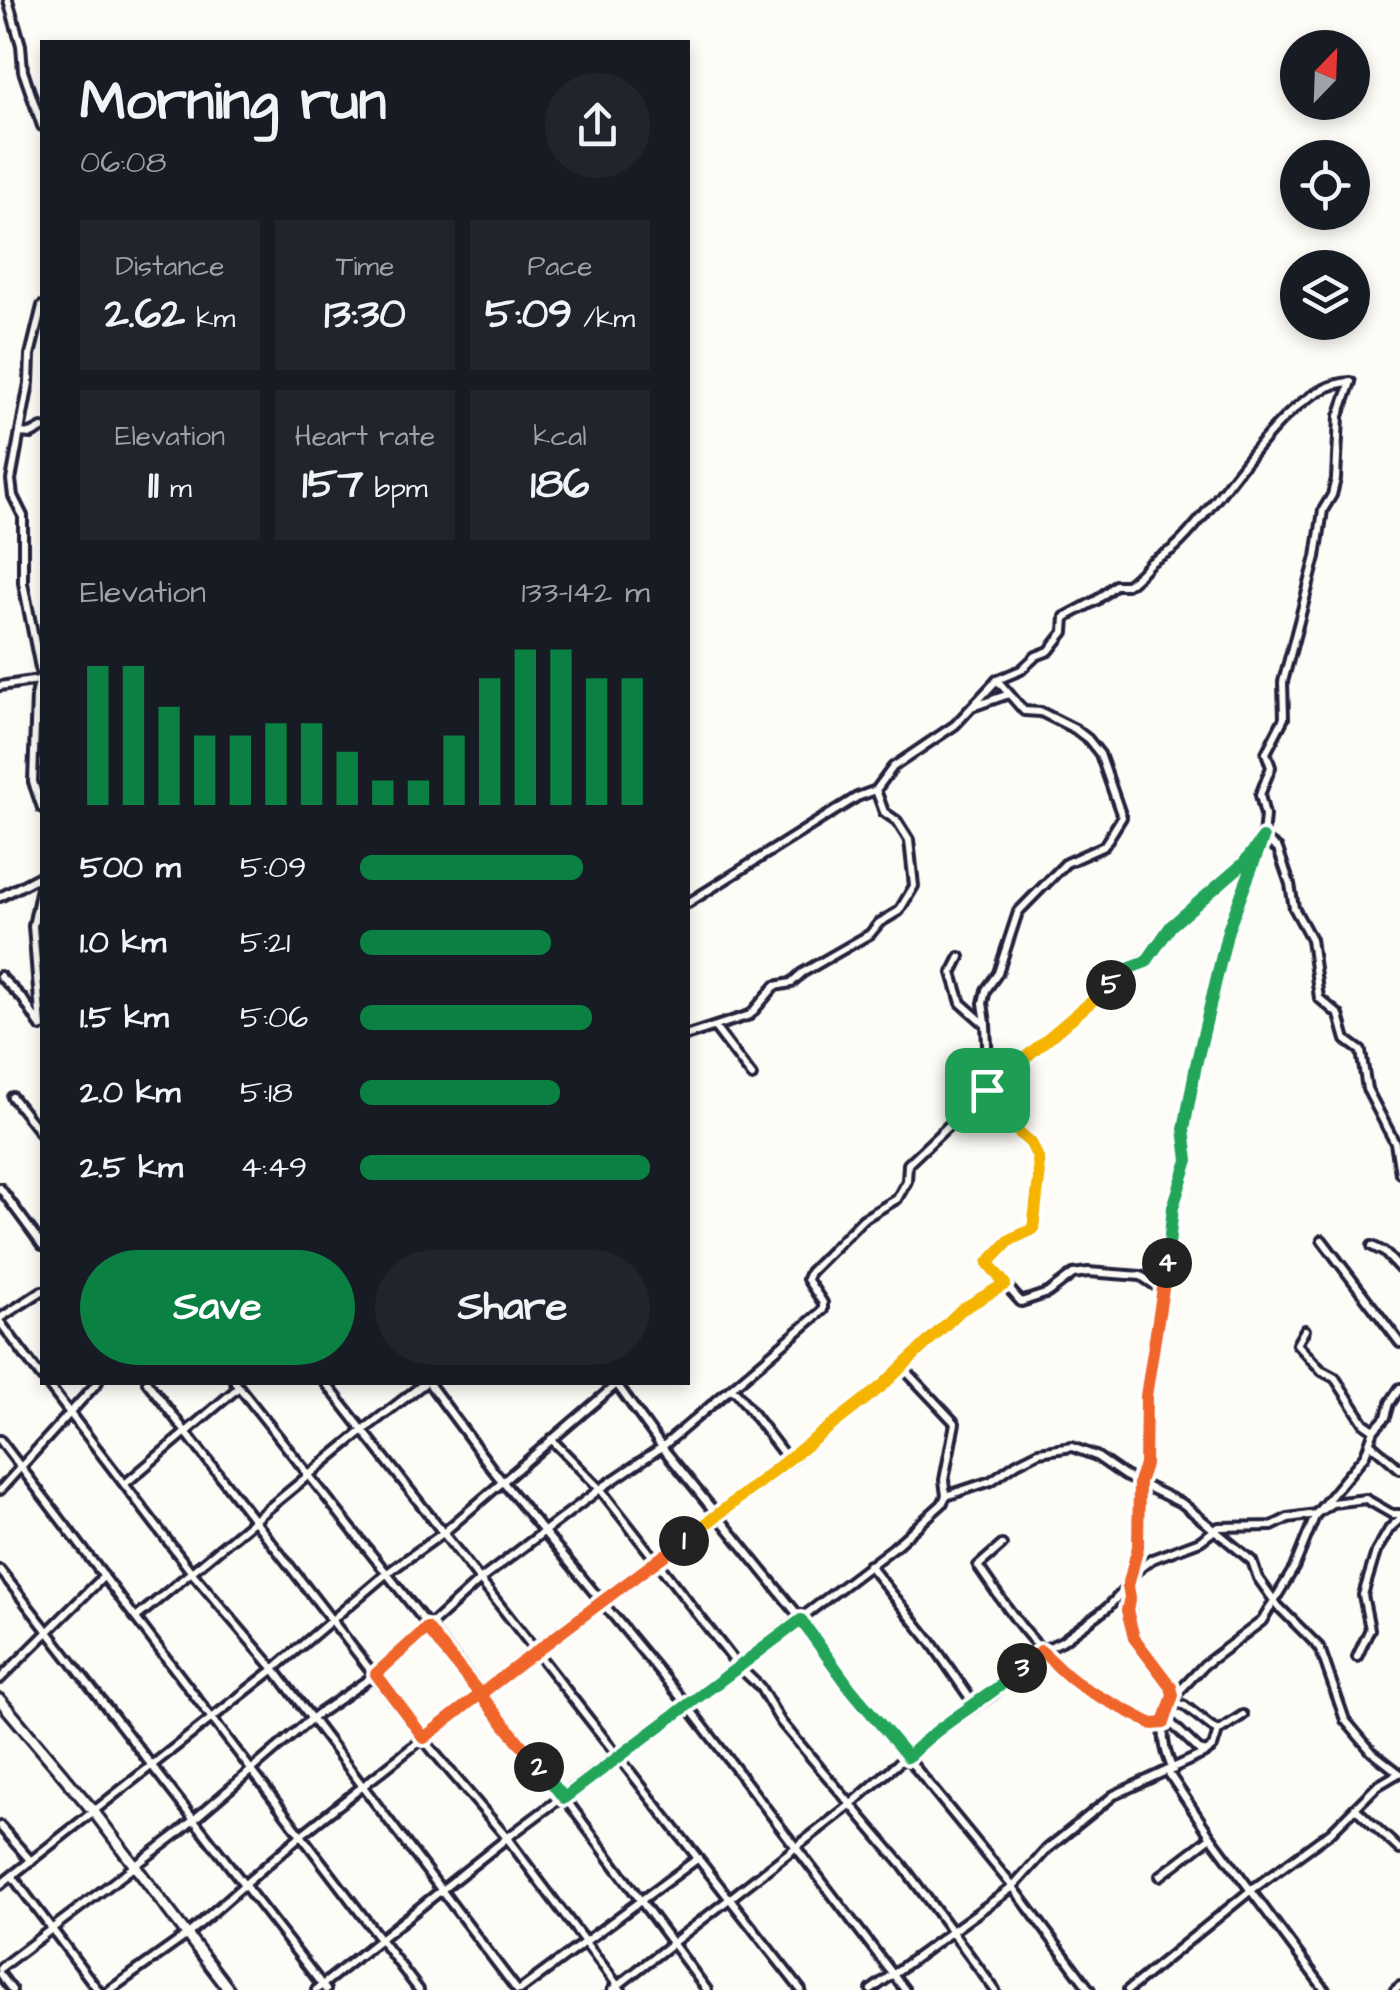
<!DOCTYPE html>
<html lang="en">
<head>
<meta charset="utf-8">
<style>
  body { margin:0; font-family:"Architects Daughter",sans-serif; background:#20242c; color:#f1f3f6; height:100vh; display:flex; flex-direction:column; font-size:38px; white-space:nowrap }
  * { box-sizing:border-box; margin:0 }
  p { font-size:32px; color:#9ea1a6 }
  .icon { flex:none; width:55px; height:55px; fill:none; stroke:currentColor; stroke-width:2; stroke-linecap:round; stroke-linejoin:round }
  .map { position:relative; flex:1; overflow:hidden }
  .panel { position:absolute; left:40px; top:40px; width:650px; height:1345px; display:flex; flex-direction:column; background:#171b24; border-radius:0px; box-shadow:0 5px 15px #0003 }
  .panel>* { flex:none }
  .needle { width:65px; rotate:23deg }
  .tools { position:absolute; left:1280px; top:30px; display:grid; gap:20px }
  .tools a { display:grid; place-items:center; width:90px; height:90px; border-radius:50%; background:#171b24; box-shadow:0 5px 15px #0003; font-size:50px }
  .pin { position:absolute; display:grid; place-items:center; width:85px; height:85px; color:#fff; margin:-42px; border-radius:20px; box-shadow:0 5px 15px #0006 }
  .km { position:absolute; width:50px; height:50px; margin:-25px; border-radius:50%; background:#222; color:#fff; font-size:28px; line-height:50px; text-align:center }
  .round { display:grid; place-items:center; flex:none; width:105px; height:105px; border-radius:52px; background:#20242c }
  .overview { display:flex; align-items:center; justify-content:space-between; height:170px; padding:0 40px }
  h1 { font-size:55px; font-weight:800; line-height:75px }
  .stats { display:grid; grid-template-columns:repeat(3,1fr); gap:15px; height:170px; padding:10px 40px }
  .stats div { display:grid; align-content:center; border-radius:0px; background:#20242c; text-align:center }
  .stats b { font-size:42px; font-weight:800 }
  .stats small { font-size:28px; font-weight:400 }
  .stats p { font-size:28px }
  .chart { height:280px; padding:20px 40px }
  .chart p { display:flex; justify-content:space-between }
  .chart svg { width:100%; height:180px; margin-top:10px; stroke:#0b8043; stroke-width:6 }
  .cta { display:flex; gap:20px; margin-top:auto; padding:20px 40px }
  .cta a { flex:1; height:115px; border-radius:60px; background:#0b8043; color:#fff; font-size:40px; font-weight:800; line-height:115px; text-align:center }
  .cta a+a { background:#20242c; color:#f1f3f6 }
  ul { padding:0 40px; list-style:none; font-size:32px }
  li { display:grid; grid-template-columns:160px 120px 1fr; align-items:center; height:75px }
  li i { height:25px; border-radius:12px; background:#0b8043 }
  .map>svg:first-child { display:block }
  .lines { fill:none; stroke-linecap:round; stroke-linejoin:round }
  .minor-casing { stroke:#22223b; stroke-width:14 }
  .tertiary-casing { stroke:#22223b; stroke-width:16 }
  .minor { stroke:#fdfcf7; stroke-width:6 }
  .tertiary { stroke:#fdfcf7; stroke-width:9 }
  .split-1-casing { stroke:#fff; stroke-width:20 }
  .split-2-casing { stroke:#fff; stroke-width:20 }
  .split-3-casing { stroke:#fff; stroke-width:20 }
  .split-4-casing { stroke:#fff; stroke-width:20 }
  .split-5-casing { stroke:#fff; stroke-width:20 }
  .split-6-casing { stroke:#fff; stroke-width:20 }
  .split-1 { stroke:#f5b400; stroke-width:12 }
  .split-2 { stroke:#f0652b; stroke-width:12 }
  .split-3 { stroke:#22a559; stroke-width:12 }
  .split-4 { stroke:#f0652b; stroke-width:12 }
  .split-5 { stroke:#22a559; stroke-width:12 }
  .split-6 { stroke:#f5b400; stroke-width:12 }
</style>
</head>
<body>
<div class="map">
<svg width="1400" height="1990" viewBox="0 0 1400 1990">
  <rect width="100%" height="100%" fill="#fdfcf7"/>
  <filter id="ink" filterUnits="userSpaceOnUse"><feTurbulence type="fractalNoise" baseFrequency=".01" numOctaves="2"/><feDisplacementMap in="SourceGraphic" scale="20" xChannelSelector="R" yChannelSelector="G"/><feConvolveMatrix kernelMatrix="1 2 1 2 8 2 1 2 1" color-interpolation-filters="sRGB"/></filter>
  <g filter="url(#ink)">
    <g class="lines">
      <defs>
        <g id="minor">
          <path d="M8 0 21 45 23 71 42 126"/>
          <path d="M42 306 30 355 29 383 11 480 13 496 23 516V583L42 678"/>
          <path d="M20 433 31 434 42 428"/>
          <path d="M40 677 36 696 33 782 42 808"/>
          <path d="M0 686 39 680"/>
          <path d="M975 706 1009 694"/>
          <path d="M0 897 42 875"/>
          <path d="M0 976 23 999 39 1024"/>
          <path d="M986 1023 983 1003 986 990 998 973 1018 912 1066 863 1104 846 1122 817 1100 754 1088 739 1075 729 1041 712 1024 711 997 680"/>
          <path d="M41 1027 33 926 42 883"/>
          <path d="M716 1029 752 1076"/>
          <path d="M688 1035 750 1015 775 986 791 983 802 973 870 934 879 923 899 911 914 886 909 840 897 821 884 812 876 790"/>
          <path d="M987 1090 1012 1127 1031 1143 1038 1158 1039 1179 1033 1229 1009 1240 988 1265 1021 1302 1048 1293 1073 1274 1088 1272 1141 1276 1156 1286 1164 1285"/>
          <path d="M986 1091 1130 968C1153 960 1156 940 1172 924 1204 895 1237 873 1263 838L1278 849 1290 884 1294 908 1311 939 1319 998 1339 1015 1346 1040 1361 1051 1367 1089 1395 1143 1400 1173"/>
          <path d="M12 1097 42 1135"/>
          <path d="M0 1188 42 1245"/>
          <path d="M1322 1240 1400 1343"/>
          <path d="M1372 1246 1384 1252 1400 1269"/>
          <path d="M0 1318 42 1291"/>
          <path d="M0 1322 42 1378"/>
          <path d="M1305 1330 1297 1344 1322 1371 1335 1378 1364 1423 1374 1430"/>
          <path d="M46 1382 193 1574 274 1669 517 1990"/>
          <path d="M147 1382 433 1751 507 1838 621 1990"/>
          <path d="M235 1382 564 1797 707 1990"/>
          <path d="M325 1382 801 1990"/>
          <path d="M428 1382 493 1470 687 1705 905 1990"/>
          <path d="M616 1383 662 1447 807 1626 850 1688 1013 1887 1090 1990"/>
          <path d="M731 1389 737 1393 789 1461"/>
          <path d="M551 1439 600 1489 738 1666 893 1548 942 1504 946 1496 944 1480 955 1423 903 1368"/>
          <path d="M0 1440 419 1990"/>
          <path d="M1371 1444 1400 1469"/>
          <path d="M126 1483 239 1387"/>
          <path d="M0 1490 98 1382"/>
          <path d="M946 1496 991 1481 1017 1463 1039 1452 1072 1447 1096 1456 1125 1476 1183 1504 1252 1561 1258 1578 1278 1606 1320 1648 1345 1720 1372 1752 1399 1773"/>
          <path d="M1002 1545 978 1566C1006 1607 1035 1650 1075 1681 1098 1699 1128 1707 1150 1724H1172L1199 1750 1206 1752"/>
          <path d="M869 1565 931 1642 974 1704"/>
          <path d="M0 1570 326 1990"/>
          <path d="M1135 1572 1152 1559 1200 1541 1219 1527 1272 1526 1288 1518 1316 1514 1332 1503 1366 1499 1392 1514H1400"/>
          <path d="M1128 1586C1133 1600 1126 1615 1133 1634 1140 1654 1161 1668 1171 1687 1173 1700 1167 1708 1165 1720 1161 1738 1166 1754 1173 1770"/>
          <path d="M137 1617 361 1432 426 1382"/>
          <path d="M1357 1657 1370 1629 1363 1595 1376 1552 1390 1528 1400 1519"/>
          <path d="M0 1679 104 1576"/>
          <path d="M1217 1731 1185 1706 1171 1700 1204 1665 1262 1621 1294 1568 1316 1514 1365 1455 1374 1430 1386 1417 1390 1403 1400 1388"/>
          <path d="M1168 1772 1211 1837 1325 1990"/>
          <path d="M1355 1808 1400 1850"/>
          <path d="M0 1826 31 1861"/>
          <path d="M12 1876 98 1990"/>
          <path d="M1160 1876 1211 1837"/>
          <path d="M0 1885 274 1669 386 1574 443 1533 619 1382"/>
          <path d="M0 1968 177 1834 311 1719 376 1674 480 1580 600 1489 662 1447 823 1310V1303L807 1279 810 1272 863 1219 897 1199 907 1181 908 1164 983 1093 988 1064 986 1025 961 1003 952 973 960 957"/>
          <path d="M0 1974 12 1990"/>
          <path d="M110 1990 187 1935 301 1835 535 1650 789 1461 903 1368 961 1310 1005 1284"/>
          <path d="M316 1990 507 1838 738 1666 760 1687 781 1722 903 1866 995 1990"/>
          <path d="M520 1990 697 1859"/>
          <path d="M612 1990 849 1806 928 1737 992 1695 1041 1651 1062 1641 1107 1608 1128 1586 1137 1547 1139 1482 1145 1465 1146 1397 1158 1309 1167 1274 1173 1207 1188 1160 1183 1129 1222 951 1263 838 1265 815 1260 795 1271 767 1266 753 1284 718 1283 682 1316 557 1323 510 1332 495 1336 479 1339 416 1351 382C1285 383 1221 506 1175 547 1167 554 1157 557 1149 564 1142 572 1136 579 1127 585H1115L1097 600 1065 617 1064 632 1049 651 1036 656 1021 670 997 680 955 725 893 767 876 790 857 797 688 903"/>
          <path d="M871 1990 1013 1887 1047 1849 1114 1795 1203 1754 1213 1747 1218 1731 1243 1715"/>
          <path d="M1128 1990 1250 1891 1331 1832 1377 1786 1399 1773"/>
          <path d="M1395 1990 1400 1986"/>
        </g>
        <path id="tertiary" d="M0 1700 94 1812 229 1990"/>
      </defs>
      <use href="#minor" class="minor-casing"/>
      <use href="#tertiary" class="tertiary-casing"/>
      <use href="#minor" class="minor"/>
      <use href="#tertiary" class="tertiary"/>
    </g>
  </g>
  <g class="lines" filter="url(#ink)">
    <defs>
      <path id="split-1" d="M684 1541 882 1386 961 1310 1005 1284 988 1263 1010 1240 1033 1229 1039 1179 1038 1158 1031 1143 1012 1126 987 1090"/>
      <path id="split-2" d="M539 1767C502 1721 464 1675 427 1628L376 1674 424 1738C510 1671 596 1605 684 1541"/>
      <path id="split-3" d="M539 1767 564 1798 801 1620 850 1688 908 1757C941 1722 985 1701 1022 1668"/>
      <path id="split-4" d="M1022 1668 1041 1651C1053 1661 1064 1674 1077 1683 1100 1699 1128 1710 1152 1724L1164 1723 1173 1695 1171 1687 1134 1638 1127 1610 1130 1597 1128 1586 1138 1547 1139 1482 1145 1465 1146 1396 1167 1263"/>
      <path id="split-5" d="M1111 985 1130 968 1146 962 1171 926 1244 863 1263 838 1228 930 1196 1065 1184 1129 1188 1160 1173 1207 1167 1263"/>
      <path id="split-6" d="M987 1090 1111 985"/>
    </defs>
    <use href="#split-1" class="split-1-casing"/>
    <use href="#split-2" class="split-2-casing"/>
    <use href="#split-3" class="split-3-casing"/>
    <use href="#split-4" class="split-4-casing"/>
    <use href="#split-5" class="split-5-casing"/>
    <use href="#split-6" class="split-6-casing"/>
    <use href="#split-1" class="split-1"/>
    <use href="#split-2" class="split-2"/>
    <use href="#split-3" class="split-3"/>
    <use href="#split-4" class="split-4"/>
    <use href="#split-5" class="split-5"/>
    <use href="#split-6" class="split-6"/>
  </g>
</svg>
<div class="tools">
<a><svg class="needle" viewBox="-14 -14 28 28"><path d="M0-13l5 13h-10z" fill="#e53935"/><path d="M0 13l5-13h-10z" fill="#9ea1a6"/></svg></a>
<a><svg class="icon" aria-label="locate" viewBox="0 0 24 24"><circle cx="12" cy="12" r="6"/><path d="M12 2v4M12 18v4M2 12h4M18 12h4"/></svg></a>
<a><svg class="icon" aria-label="layers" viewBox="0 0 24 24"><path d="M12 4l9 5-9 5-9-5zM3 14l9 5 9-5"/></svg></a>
</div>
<div class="pin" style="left:987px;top:1090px;background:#1e9e55"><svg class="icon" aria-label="arrive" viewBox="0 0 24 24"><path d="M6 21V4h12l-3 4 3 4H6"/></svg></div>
<b class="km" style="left:684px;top:1541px">1</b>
<b class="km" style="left:539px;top:1767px">2</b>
<b class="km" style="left:1022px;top:1668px">3</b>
<b class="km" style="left:1167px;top:1263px">4</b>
<b class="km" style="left:1111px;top:985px">5</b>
<section class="panel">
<div class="overview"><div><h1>Morning run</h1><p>06:08</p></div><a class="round"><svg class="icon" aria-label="share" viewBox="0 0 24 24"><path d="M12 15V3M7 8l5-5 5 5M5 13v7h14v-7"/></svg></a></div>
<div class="stats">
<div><p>Distance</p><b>2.62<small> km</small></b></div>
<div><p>Time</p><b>13:30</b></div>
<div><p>Pace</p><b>5:09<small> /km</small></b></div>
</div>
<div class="stats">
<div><p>Elevation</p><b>11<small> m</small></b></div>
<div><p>Heart rate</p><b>157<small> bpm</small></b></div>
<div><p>kcal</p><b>186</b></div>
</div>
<div class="chart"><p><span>Elevation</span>133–142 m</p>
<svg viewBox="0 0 160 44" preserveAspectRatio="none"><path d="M5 44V10M15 44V10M25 44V20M35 44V27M45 44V27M55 44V24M65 44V24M75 44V31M85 44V38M95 44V38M105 44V27M115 44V13M125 44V6M135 44V6M145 44V13M155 44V13"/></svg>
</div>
<ul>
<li><b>500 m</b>5:09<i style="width:77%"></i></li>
<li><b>1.0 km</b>5:21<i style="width:66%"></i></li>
<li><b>1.5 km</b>5:06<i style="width:80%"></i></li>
<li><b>2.0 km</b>5:18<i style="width:69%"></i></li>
<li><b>2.5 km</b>4:49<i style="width:100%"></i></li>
</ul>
<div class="cta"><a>Save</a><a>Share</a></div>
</section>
</div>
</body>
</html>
